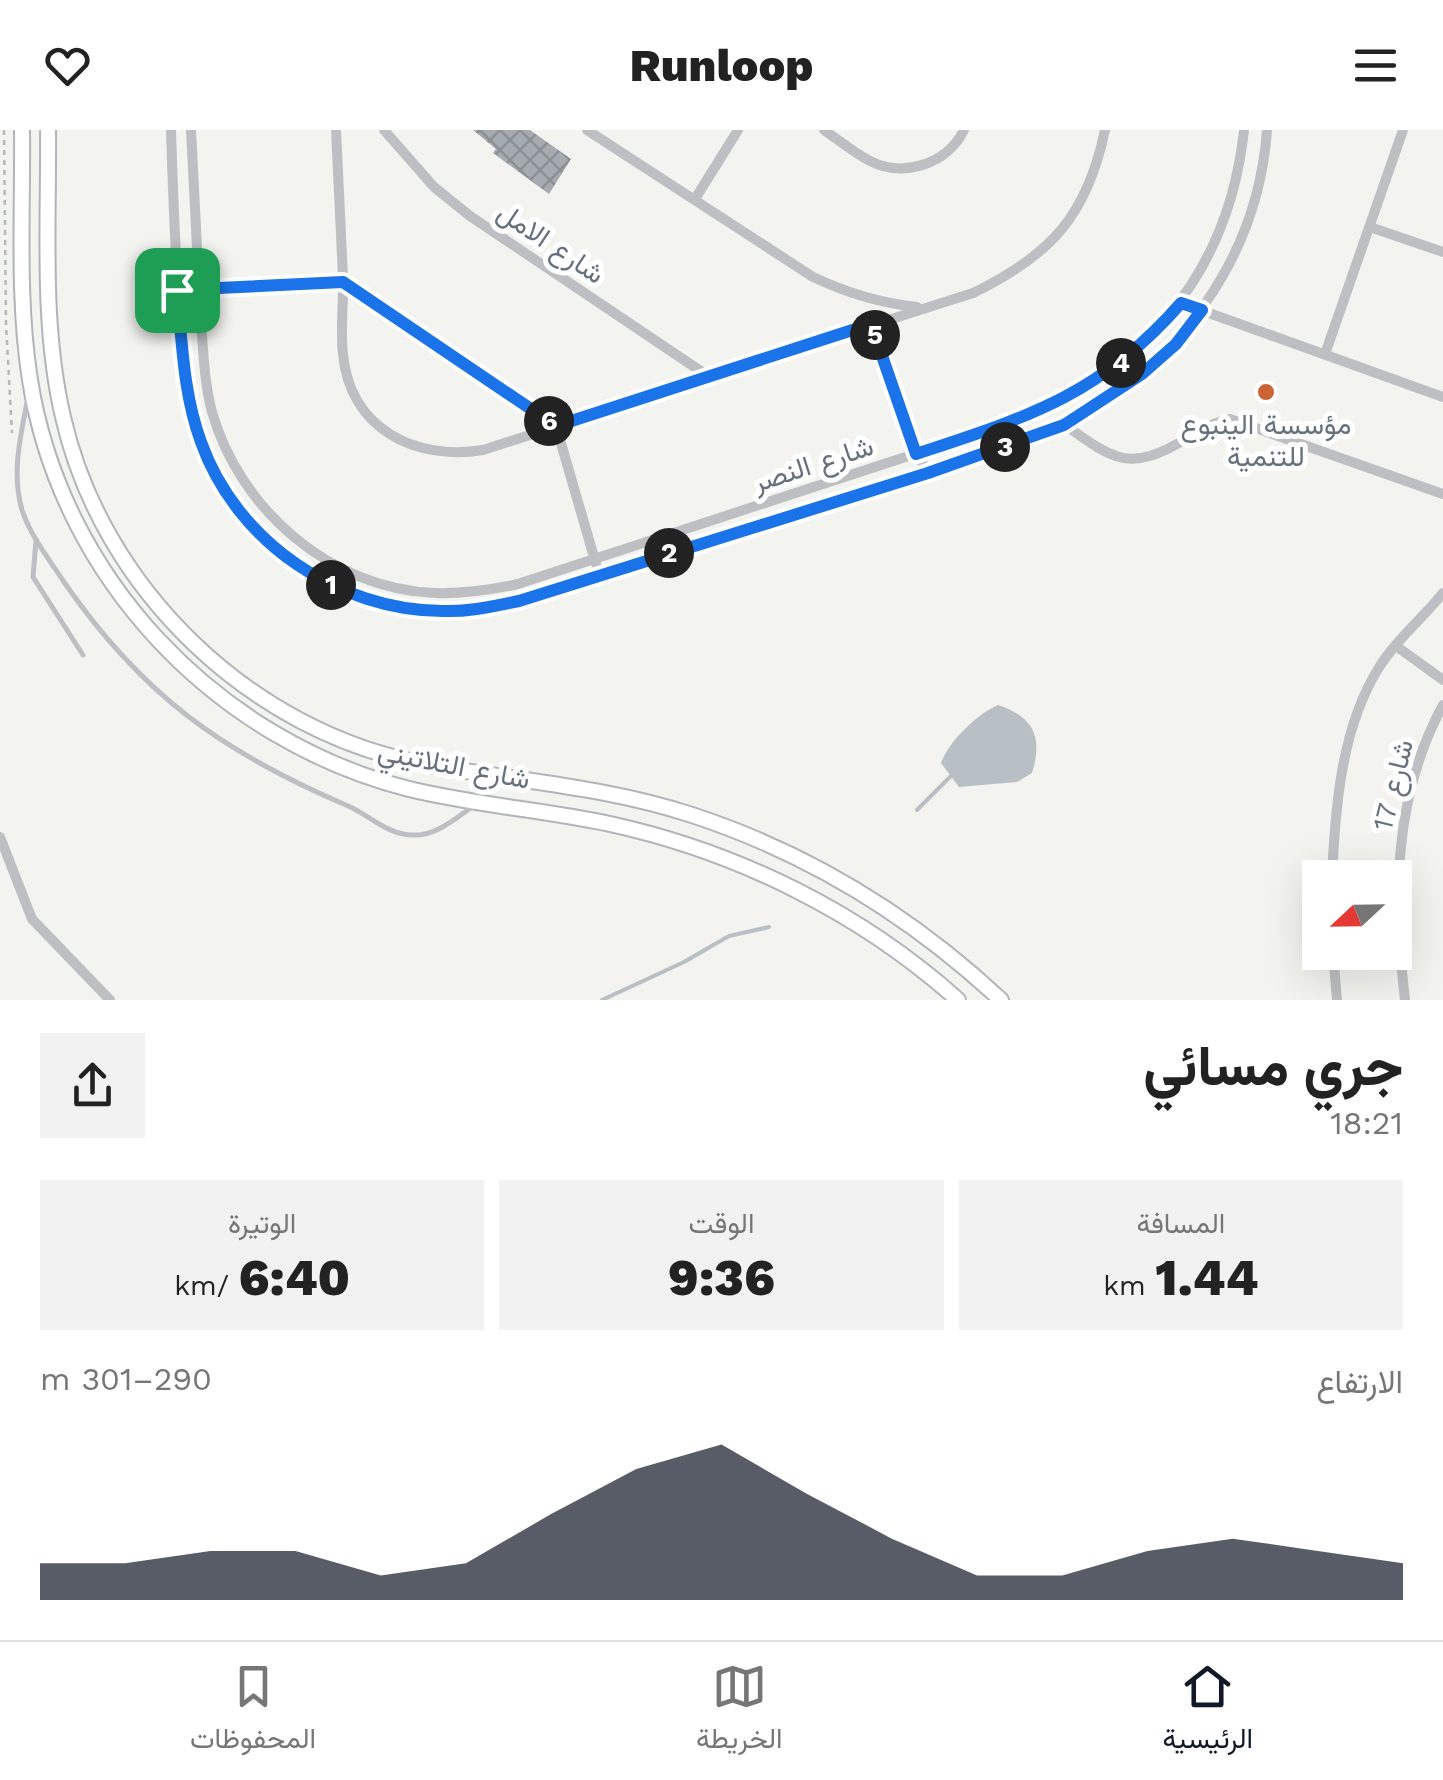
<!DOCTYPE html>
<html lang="ar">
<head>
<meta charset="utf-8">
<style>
  body { margin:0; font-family:"Work Sans",Vazirmatn,sans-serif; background:#f2f2f2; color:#222; direction:rtl; height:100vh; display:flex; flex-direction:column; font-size:38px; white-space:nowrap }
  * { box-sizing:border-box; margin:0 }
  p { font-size:32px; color:#767676 }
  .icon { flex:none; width:55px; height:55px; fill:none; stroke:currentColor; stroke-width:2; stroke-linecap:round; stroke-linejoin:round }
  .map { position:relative; height:870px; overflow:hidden; direction:ltr }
  .drawer { display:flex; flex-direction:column; background:#fff; flex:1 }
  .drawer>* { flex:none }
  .needle { width:65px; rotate:248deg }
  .buttons { position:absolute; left:1302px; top:730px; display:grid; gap:20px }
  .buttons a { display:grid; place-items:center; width:110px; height:110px; border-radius:0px; background:#fff; box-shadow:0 10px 40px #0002; font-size:50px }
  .pin { position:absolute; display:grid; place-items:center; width:85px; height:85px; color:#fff; margin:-42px; border-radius:20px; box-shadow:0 5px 15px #0006 }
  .km { position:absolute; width:50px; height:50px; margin:-25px; border-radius:50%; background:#222; color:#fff; font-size:28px; line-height:50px; text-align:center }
  .round { display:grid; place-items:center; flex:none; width:105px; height:105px; border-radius:0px; background:#f2f2f2 }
  .head { display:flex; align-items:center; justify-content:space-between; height:170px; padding:0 40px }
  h1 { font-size:55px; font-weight:800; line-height:75px }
  .metrics { display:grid; grid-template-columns:repeat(3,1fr); gap:15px; height:170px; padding:10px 40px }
  .metrics div { display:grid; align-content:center; border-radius:0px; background:#f2f2f2; text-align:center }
  .metrics b { font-size:50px; font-weight:800 }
  .metrics small { font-size:28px; font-weight:400 }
  .metrics p { font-size:28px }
  .chart { height:280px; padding:20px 40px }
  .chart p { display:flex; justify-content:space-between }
  .chart svg { width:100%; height:180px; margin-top:10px; fill:#111827; opacity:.7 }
  header { display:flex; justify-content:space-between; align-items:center; height:130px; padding:0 40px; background:#fff; font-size:45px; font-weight:800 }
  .dock { display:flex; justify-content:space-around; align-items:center; height:140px; border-top:2px solid #e0e0e0; background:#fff; font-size:28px; color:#767676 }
  .dock a { display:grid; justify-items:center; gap:5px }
  .dock .selected { color:#111827 }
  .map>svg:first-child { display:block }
  .water { fill:#b8c0c5 }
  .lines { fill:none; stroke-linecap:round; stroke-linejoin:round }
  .stream { stroke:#b8c0c5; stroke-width:4 }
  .building { fill:url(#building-cross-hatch) }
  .secondary-casing { stroke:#b1b5b9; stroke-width:18 }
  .path { stroke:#b6b8ba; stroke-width:2.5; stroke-dasharray:5 5; stroke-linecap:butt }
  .lane { stroke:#bdbfc3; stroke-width:5 }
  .street { stroke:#bdbfc3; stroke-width:10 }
  .secondary { stroke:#fff; stroke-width:14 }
  .route-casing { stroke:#fff; stroke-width:20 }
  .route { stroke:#1a73e8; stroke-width:12 }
  .poi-dot { fill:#cd6436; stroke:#fff; stroke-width:4 }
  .labels { text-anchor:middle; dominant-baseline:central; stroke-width:10; stroke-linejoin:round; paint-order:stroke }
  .street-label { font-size:28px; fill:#66717d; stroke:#fff }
  .poi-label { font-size:28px; fill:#66717d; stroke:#fff }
</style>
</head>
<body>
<header><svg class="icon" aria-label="menu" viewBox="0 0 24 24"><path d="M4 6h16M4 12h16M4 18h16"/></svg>Runloop<svg class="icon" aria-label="heart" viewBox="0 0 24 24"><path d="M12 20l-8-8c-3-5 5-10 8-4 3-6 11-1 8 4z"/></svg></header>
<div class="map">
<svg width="1443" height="870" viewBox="0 0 1443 870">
  <defs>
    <pattern id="building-cross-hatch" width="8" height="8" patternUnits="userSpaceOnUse" patternTransform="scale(2.5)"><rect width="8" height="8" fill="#a6abb1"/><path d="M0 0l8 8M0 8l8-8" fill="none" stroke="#8b9095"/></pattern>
  </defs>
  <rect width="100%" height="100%" fill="#f3f3f0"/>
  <path class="water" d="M998 575C1034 587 1043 607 1032 643L1017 652 959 657 941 633C949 611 977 584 998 575Z"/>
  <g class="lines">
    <g class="stream">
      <path d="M917 680 951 646"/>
      <path d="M602 870 684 832 729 806 769 797"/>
    </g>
  </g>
  <path class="building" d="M473 0H530L571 29 549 64 493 23 496 19Z"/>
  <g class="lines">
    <defs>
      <g id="secondary">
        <path d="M22 0C23 82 17 168 30 250 61 448 216 610 409 659 475 675 544 680 610 694 738 722 861 783 958 870"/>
        <path d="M48 0C49 95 41 193 63 287 102 459 251 602 424 634 514 651 604 656 692 685 808 723 912 787 1001 870"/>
      </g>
    </defs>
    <use href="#secondary" class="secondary-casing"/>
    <path class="path" d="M4 0 6 194 12 303"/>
    <g class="lane">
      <path d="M28 267C21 305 11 342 22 380 31 407 49 429 64 452 142 565 222 622 346 675 370 685 388 706 415 705 438 705 457 687 475 675"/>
      <path d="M36 410 33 447 83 525"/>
    </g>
    <g class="street">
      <path d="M171 0C173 66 175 131 181 197 183 224 184 253 191 280 220 394 324 482 444 482 470 481 494 476 519 471 622 437 726 405 830 373 881 357 931 342 982 325 1010 316 1041 307 1067 293 1179 235 1258 128 1267 0"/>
      <path d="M191 0C194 59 197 117 200 176 203 211 203 248 212 282 240 380 331 459 435 463 463 464 490 460 518 454L1000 296C1139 246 1228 150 1244 0"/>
      <path d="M336 0C338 49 341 98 343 147 344 172 340 199 343 224 350 299 415 331 483 320L973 163C1051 125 1087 86 1105 0"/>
      <path d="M384 0 434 57 470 86 708 246"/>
      <path d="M587 0 813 147C847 163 879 173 917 177"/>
      <path d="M824 0C839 10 854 23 870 31 904 48 947 34 964 0"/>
      <path d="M695 69 738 0"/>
      <path d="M1370 97 1443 122"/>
      <path d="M177 160 343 152 556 296 596 434"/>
      <path d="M1181 173 1443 267"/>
      <path d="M871 194 917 324 928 343"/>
      <path d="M1325 224 1403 0"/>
      <path d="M1065 295C1115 331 1130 342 1186 309 1200 301 1214 292 1230 289L1443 364"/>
      <path d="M1396 516 1443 550"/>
      <path d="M0 707 32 789 110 870"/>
      <path d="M1332 748C1335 679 1341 599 1378 539 1396 510 1422 489 1443 463"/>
      <path d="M1333 822 1337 870"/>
      <path d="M1405 870C1393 768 1393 667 1443 575"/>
    </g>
    <use href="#secondary" class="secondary"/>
  </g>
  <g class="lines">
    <defs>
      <path id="route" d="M343 152 556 296 871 194 916 324C1028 287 1101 265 1181 173L1202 180 1176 214 1142 244 1064 295 928 343 519 471C494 476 469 482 443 481 338 481 236 411 201 312 183 263 182 211 177 160Z"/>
    </defs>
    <use href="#route" class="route-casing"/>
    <use href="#route" class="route"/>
  </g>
  <circle class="poi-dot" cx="1266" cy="262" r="10"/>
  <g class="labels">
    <g class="street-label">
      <text transform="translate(551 113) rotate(34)">شارع الامل</text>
      <text transform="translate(813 334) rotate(-18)">شارع النصر</text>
      <text transform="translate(454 635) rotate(11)">شارع التلاتيني</text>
      <text transform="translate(1393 655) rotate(-76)">شارع 17</text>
    </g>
    <g class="poi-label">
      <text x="1266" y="294">مؤسسة الينبوع<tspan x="1266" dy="32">للتنمية</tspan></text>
    </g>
  </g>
</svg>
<div class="buttons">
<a><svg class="needle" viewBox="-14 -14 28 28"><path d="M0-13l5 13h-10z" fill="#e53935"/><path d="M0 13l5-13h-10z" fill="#767676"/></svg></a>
</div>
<div class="pin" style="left:177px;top:160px;background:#1e9e55"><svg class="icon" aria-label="arrive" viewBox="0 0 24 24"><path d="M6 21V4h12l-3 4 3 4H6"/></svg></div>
<b class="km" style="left:331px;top:455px">1</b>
<b class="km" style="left:669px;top:423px">2</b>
<b class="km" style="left:1005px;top:317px">3</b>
<b class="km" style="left:1121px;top:233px">4</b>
<b class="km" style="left:875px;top:205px">5</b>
<b class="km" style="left:549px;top:291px">6</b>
</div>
<section class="drawer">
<div class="head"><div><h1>جري مسائي</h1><p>18:21</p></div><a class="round"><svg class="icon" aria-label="share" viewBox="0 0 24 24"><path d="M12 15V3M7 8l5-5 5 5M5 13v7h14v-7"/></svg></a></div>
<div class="metrics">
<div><p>المسافة</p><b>1.44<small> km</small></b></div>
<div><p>الوقت</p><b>9:36</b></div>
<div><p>الوتيرة</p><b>6:40<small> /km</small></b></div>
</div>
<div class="chart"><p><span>الارتفاع</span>290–301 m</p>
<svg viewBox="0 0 160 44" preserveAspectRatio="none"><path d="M0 44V35L10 35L20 32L30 32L40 38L50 35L60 23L70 12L80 6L90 18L100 29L110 38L120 38L130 32L140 29L150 32L160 35V44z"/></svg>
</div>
</section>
<nav class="dock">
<a class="selected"><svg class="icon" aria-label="home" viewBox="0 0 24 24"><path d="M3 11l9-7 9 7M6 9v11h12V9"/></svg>الرئيسية</a>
<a><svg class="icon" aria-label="map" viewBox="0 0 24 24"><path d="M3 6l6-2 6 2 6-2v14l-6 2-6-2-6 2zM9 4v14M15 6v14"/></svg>الخريطة</a>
<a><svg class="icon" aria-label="saved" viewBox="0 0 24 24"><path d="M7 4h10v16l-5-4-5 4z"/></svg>المحفوظات</a>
</nav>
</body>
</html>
